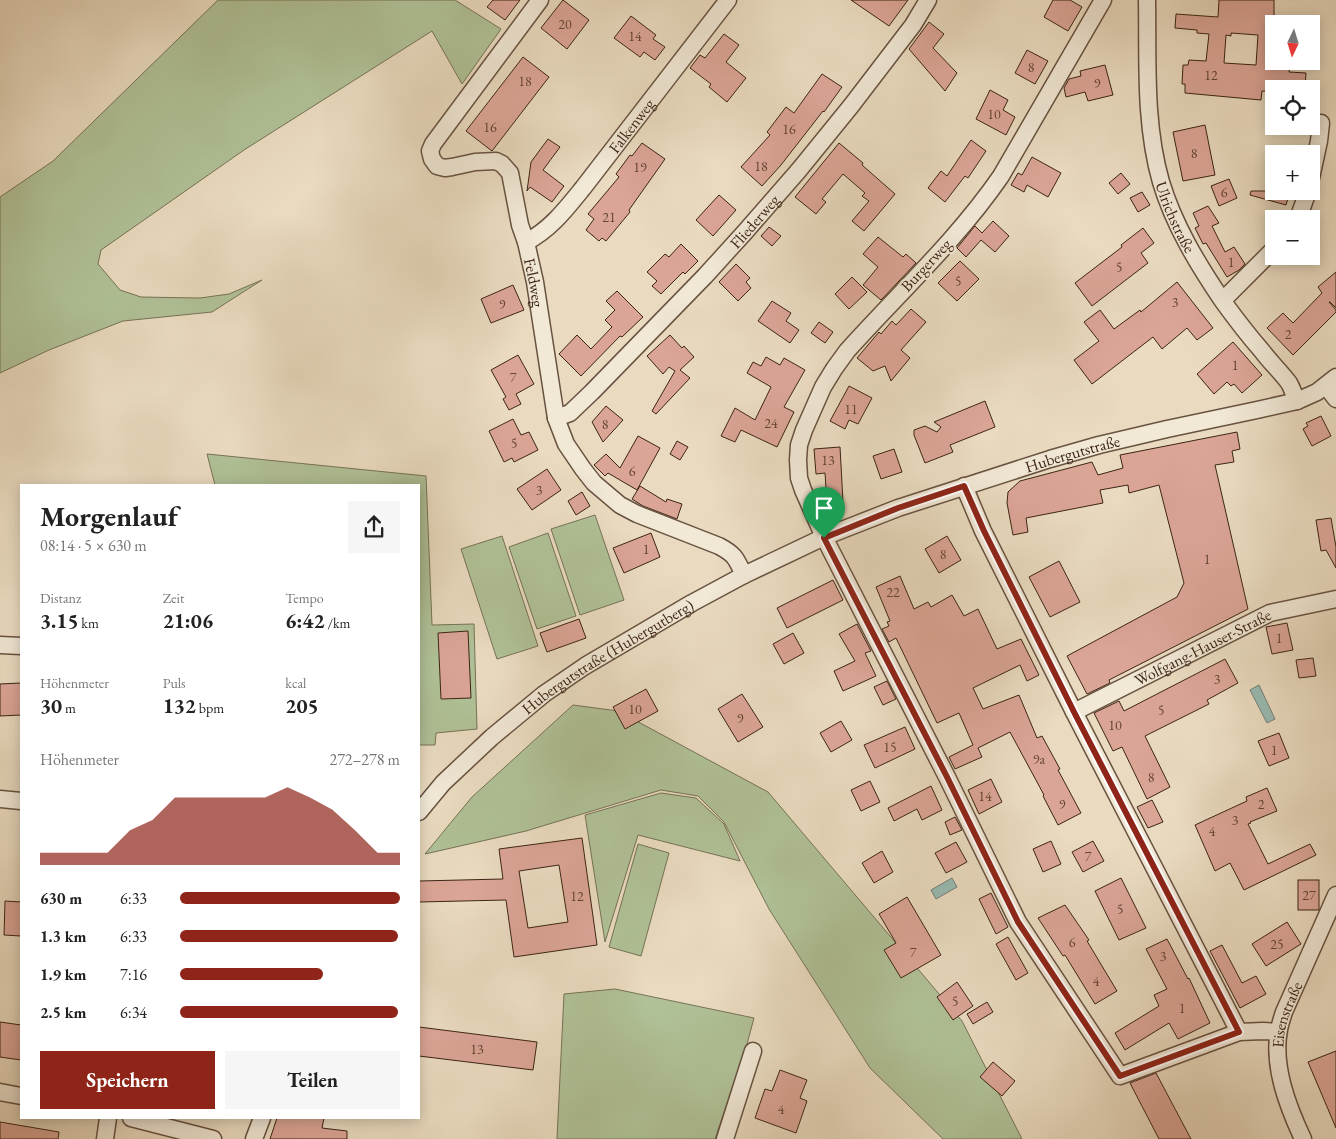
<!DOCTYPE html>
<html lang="de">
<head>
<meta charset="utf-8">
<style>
  body { margin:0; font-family:"EB Garamond",serif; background:#f6f6f6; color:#222; height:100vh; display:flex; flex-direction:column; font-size:19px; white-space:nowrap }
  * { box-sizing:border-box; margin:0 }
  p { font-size:16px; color:#767676 }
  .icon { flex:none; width:28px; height:28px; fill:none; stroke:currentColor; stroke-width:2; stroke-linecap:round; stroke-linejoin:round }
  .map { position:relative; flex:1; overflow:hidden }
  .details { position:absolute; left:20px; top:484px; width:400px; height:635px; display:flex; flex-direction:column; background:#fff; border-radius:0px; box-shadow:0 2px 12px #0003 }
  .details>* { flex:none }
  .needle { width:32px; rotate:184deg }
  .fabs { position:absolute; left:1265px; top:15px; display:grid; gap:10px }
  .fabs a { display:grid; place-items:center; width:55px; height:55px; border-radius:0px; background:#fff; box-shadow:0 2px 12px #0003; font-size:25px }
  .pin { position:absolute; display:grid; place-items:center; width:42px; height:42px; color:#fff; margin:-51px -21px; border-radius:50% 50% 50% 0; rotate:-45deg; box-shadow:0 0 5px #0007 }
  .pin .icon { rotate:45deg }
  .round { display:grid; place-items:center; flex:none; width:52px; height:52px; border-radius:0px; background:#f6f6f6 }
  .head { display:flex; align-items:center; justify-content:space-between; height:85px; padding:0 20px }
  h1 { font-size:28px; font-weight:700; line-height:38px }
  .metrics { display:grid; grid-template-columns:repeat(3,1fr); gap:8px; height:85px; padding:5px 20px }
  .metrics div { display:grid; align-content:center }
  .metrics b { font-size:21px; font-weight:700 }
  .metrics small { font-size:14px; font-weight:400 }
  .metrics p { font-size:14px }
  .chart { height:140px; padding:10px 20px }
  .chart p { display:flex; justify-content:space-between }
  .chart svg { width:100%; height:90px; margin-top:5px; fill:#8f2418; opacity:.7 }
  .button { display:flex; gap:10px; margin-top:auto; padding:10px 20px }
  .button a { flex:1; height:58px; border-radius:0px; background:#8f2418; color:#fff; font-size:20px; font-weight:700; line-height:58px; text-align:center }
  .button a+a { background:#f6f6f6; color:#222 }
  ul { padding:0 20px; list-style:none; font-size:16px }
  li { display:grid; grid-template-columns:80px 60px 1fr; align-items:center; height:38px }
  li i { height:12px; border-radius:6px; background:#8f2418 }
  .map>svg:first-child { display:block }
  .green { fill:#b0c197; stroke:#767256 }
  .water { fill:#98bbb3; stroke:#737f74 }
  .building { fill:#dba596; stroke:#3c2415; fill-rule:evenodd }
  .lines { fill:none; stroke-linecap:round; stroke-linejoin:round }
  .minor-casing { stroke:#685240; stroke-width:19 }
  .minor { stroke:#f1e8d6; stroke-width:16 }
  .route-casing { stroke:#fff; stroke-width:10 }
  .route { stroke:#8f2418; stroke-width:6 }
  .labels { text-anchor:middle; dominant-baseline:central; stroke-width:4.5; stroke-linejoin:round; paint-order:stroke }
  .number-label { font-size:14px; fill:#644435 }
  .street-label { font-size:16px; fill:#3c2415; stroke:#f1e8d6 }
</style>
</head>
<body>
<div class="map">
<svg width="1336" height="1139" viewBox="0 0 1336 1139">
  <rect width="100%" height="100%" fill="#eadbc0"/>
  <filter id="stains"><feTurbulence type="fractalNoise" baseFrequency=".004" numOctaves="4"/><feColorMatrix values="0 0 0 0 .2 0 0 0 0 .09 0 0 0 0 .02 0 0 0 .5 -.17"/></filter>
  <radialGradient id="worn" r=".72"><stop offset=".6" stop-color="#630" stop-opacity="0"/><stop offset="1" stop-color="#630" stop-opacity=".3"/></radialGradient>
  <g class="green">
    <path d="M218 0H455L501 29 462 84 432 31 244 150 101 250 98 264 120 290 141 297 200 298 229 294 262 280 212 312 123 321 49 350 0 373V197L53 161Z"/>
    <path d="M207 454 426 476 432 625 474 624 477 729 436 733 435 745H419V485H215Z"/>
    <path d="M595 515 624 600 580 615 551 529Z"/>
    <path d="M548 533 576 616 537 629 509 547Z"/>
    <path d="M502 536 538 646 497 659 461 549Z"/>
    <path d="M573 705 618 711 768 792 962 1021 1022 1139H943L870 1068 769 909 724 822 698 796 661 790 526 831 425 854 472 797Z"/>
    <path d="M661 793 696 798 724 824 740 861 638 835 605 942 585 815Z"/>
    <path d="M638 844 669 853 641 956 609 947Z"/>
    <path d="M615 989 754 1018 747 1044 715 1139H557L564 994Z"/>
  </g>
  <g class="water">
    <path d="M1259 685 1275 719 1267 723 1250 690Z"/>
    <path d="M952 878 957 887 936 899 931 890Z"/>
  </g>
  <g class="building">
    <path d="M493 0H520L505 20 487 7Z"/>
    <path d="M563 0 589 20 567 49 541 28Z"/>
    <path d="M851 0H908L889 26Z"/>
    <path d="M1053 0H1070L1082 7 1068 31 1044 17Z"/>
    <path d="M1219 0H1274V44L1272 64 1290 65 1289 72 1306 73 1305 89H1274V92L1262 91 1261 100 1185 93V84H1182L1183 65H1188L1189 60 1206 61 1209 34 1197 33V30L1175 28 1176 14 1218 17ZM1231 33 1258 35 1256 65 1224 63 1226 35 1231 36Z"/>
    <path d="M631 16 656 35 653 39 665 47 655 60 644 52 640 57 614 38Z"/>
    <path d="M929 22 944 34 933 48 957 73 945 91 909 49Z"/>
    <path d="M724 34 739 45 726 62 746 78 727 102 709 87 711 84 690 68 700 55 705 58Z"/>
    <path d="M1027 50 1048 61 1035 84 1015 73Z"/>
    <path d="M523 57 549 77 492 151 466 131Z"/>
    <path d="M1105 65 1113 95 1088 101 1085 92 1066 97 1064 88 1069 79 1081 76 1080 71Z"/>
    <path d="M822 74 842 87 824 112 823 111 781 165 762 186 741 167 770 135 767 132 786 107 794 113Z"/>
    <path d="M990 90 1008 100 1003 110 1015 117 1006 135 976 119Z"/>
    <path d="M1205 125 1215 175 1183 181 1173 132Z"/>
    <path d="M548 139 560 147 543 170 564 186 552 202 530 187 527 191 531 162Z"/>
    <path d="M971 140 986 151 968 178 965 176 945 202 928 188 941 171 947 176Z"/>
    <path d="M642 143 665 159 629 210 630 212 606 241 602 238 599 241 586 230 594 219 588 214 619 177 616 174 630 155 632 156Z"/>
    <path d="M839 143 863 163 862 165 895 194 864 231 852 221 869 201 862 196 865 193 843 174 822 199 826 202 816 214 795 197Z"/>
    <path d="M1032 157 1061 173 1048 197 1027 185 1024 192 1011 185 1018 173 1022 175Z"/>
    <path d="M1121 173 1130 184 1118 194 1109 183Z"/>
    <path d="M1229 179 1237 198 1219 206 1211 186Z"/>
    <path d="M1251 191H1290L1286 205 1250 195Z"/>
    <path d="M1142 192 1150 205 1138 212 1130 198Z"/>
    <path d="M719 195 736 210 713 236 696 220Z"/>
    <path d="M1208 206 1219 223 1212 226 1225 252 1234 247 1245 264 1239 270 1227 277 1206 243 1203 244 1195 228 1199 226 1193 213Z"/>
    <path d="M993 221 1009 236 995 252 981 240 966 257 957 248 975 226 982 233Z"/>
    <path d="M769 227 781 236 772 246 761 236Z"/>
    <path d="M1143 228 1154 243 1141 253 1148 263 1092 306 1075 283 1122 247 1121 245Z"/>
    <path d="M878 237 903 257 906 254 916 263 881 300 863 285 878 267 863 254Z"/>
    <path d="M681 244 698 261 685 274 683 272 661 294 652 286 657 281 647 272 665 254 669 257Z"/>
    <path d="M960 261 979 279 957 301 938 283Z"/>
    <path d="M736 264 750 278 746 282 751 288 738 301 719 282Z"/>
    <path d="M1336 272V308L1330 302H1329L1336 310V312L1293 355 1267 328 1283 313 1293 323 1322 293 1318 287Z"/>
    <path d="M852 277 867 292 849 309 835 294Z"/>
    <path d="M1177 282 1213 328 1197 340 1187 328 1162 349 1153 337 1092 384 1074 360 1099 341 1084 322 1100 310 1114 329 1140 310 1141 312Z"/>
    <path d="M513 285 524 310 491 323 481 299Z"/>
    <path d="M617 291 643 317 622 337 620 336 581 376 559 354 577 335 591 349 612 327 605 320 615 310 606 301Z"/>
    <path d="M772 301 791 313 786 321 799 330 790 343 758 321Z"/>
    <path d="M911 309 926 322 901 350 910 358 891 381 885 366 873 371 857 358 879 332 881 334 892 321 896 325Z"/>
    <path d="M819 322 833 332 825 343 811 333Z"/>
    <path d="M670 335 682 348 684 346 694 357 680 370 690 378 656 414 652 411 675 371 669 367 663 374 647 356Z"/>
    <path d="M1233 342 1262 375 1242 393 1234 384 1231 386 1227 382 1214 394 1197 374Z"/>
    <path d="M518 355 534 384 516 394 521 404 509 410 503 399 506 397 491 370Z"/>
    <path d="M766 357 780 365 784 358 805 370 784 407 794 412 777 447 741 430 735 442 721 436 735 408 755 420 771 387 747 373 753 362 761 366Z"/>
    <path d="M849 386 872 398 858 424 849 420 845 429 830 421Z"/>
    <path d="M985 401 995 427 950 445 953 452 925 463 914 435V430L925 426 937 432 941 427 934 422Z"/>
    <path d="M606 406 623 420 603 442 592 422Z"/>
    <path d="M1321 416 1331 436 1312 446 1303 429 1308 426 1306 423Z"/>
    <path d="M513 419 521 435 529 432 538 450 514 462 512 458 504 462 489 431Z"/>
    <path d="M1237 432 1240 449 1232 451 1234 462 1215 465 1248 609 1109 680 1110 683 1087 694 1067 656 1177 597 1184 583 1159 485 1129 493 1128 485 1100 490 1103 503 1026 518 1028 532 1013 535 1007 503 1008 492 1020 481 1092 462 1098 475 1123 468 1120 455Z"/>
    <path d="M638 436 660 448 637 490 608 473 605 476 594 465 606 454 620 468Z"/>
    <path d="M677 441 688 447 680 460 670 454Z"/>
    <path d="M840 447 843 502 827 503 825 473 816 474 814 449Z"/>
    <path d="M894 449 902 472 881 479 873 456Z"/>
    <path d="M547 469 561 490 532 510 517 489Z"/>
    <path d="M640 486 666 502 667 499 682 504 677 519 643 506 632 499Z"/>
    <path d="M582 492 590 506 576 515 568 501Z"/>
    <path d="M1331 518 1336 547V568L1326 550 1321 551 1316 520Z"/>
    <path d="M651 533 660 557 624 573 613 548Z"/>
    <path d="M947 536 961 560 939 573 925 549Z"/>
    <path d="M1059 561 1080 602 1050 617 1029 577Z"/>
    <path d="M900 576 914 609 928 602 931 607 952 595 964 616 978 609 997 649 1021 639 1039 675 1027 681 1020 665 973 688 983 709 1019 695 1037 738 1042 736 1060 769 1058 770 1081 813 1058 825 1043 796 1044 795 1010 732 978 748 982 757 955 769 949 757 973 745 959 713 937 723 896 638 889 642 882 629 889 626 887 622 890 621 876 587Z"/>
    <path d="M833 580 843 600 787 628 777 608Z"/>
    <path d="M579 619 586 638 547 652 540 633Z"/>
    <path d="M1287 623 1293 650 1272 654 1266 627Z"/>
    <path d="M857 624 871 651 865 653 876 676 843 691 834 671 855 661 839 634Z"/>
    <path d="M468 631 471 698 441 699 438 633Z"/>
    <path d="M793 633 804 653 784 664 773 644Z"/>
    <path d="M1313 658 1316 676 1299 678 1296 660Z"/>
    <path d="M1225 659 1238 683 1207 700 1209 704 1145 736 1170 787 1147 799 1122 747 1113 751 1094 713 1119 701 1124 711Z"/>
    <path d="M887 681 896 699 883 705 874 687Z"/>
    <path d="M21 683V715L0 716V684Z"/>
    <path d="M646 689 658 711 625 729 613 707Z"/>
    <path d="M742 694 763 727 738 742 718 709Z"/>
    <path d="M841 721 852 740 831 752 820 733Z"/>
    <path d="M905 727 915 749 875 768 864 745Z"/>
    <path d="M1279 733 1289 758 1269 766 1258 741Z"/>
    <path d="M991 779 1002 802 979 814 968 790Z"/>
    <path d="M870 781 880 802 861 811 851 790Z"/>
    <path d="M931 786 942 810 922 820 917 809 894 821 888 808Z"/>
    <path d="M1267 788 1277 811 1250 822 1251 823 1248 824 1268 864 1310 844 1316 855 1244 890 1230 863 1215 871 1195 825 1247 801 1246 797Z"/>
    <path d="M1152 800 1163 822 1148 828 1137 807Z"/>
    <path d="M955 817 962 830 950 835 945 822Z"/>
    <path d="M582 838 597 945 514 957 506 900 419 902V881L503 879 499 849ZM559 865 568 922 528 928 519 871Z"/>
    <path d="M1051 841 1061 864 1043 872 1033 849Z"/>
    <path d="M1093 841 1104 861 1083 872 1072 852Z"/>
    <path d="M956 842 967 862 946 873 935 853Z"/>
    <path d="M882 851 893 872 874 883 862 863Z"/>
    <path d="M1121 878 1146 928 1119 940 1095 891Z"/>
    <rect x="1298" y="880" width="21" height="30"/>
    <path d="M991 893 1008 927 996 934 979 899Z"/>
    <path d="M907 897 941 955 901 978 884 950 896 943 879 914Z"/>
    <path d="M5 901 21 902V936L4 935Z"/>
    <path d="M1065 905 1089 940 1087 941 1117 991 1095 1004 1065 955 1063 956 1038 918Z"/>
    <path d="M1287 922 1301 944 1266 966 1252 944Z"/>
    <path d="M1008 937 1028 973 1016 980 996 944Z"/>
    <path d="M1167 939 1188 979 1189 978 1210 1023 1178 1039 1169 1023 1125 1050 1115 1033 1159 1006 1154 995 1167 989 1146 949Z"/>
    <path d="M1222 945 1242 983 1256 976 1266 994 1240 1008 1210 951Z"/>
    <path d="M957 982 973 1006 953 1020 937 997Z"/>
    <path d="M987 1002 993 1012 973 1024 967 1014Z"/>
    <path d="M0 1022 21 1025V1060L0 1057Z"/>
    <path d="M419 1027 537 1042 533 1070 419 1056Z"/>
    <path d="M1336 1051V1128L1308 1062Z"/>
    <path d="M993 1062 1015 1081 1002 1096 980 1077Z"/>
    <path d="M780 1070 807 1080 800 1098 807 1101 796 1133 755 1118 765 1089 772 1091Z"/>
    <path d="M1156 1073 1191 1139H1159L1130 1083Z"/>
    <path d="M277 1118H324L322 1128 347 1131V1139H270Z"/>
    <path d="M0 1122 59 1132 58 1139H0Z"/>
  </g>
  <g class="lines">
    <defs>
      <g id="minor">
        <path id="s1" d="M540 0 433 144 430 151 432 159 437 166 445 168 452 167 475 162 496 161 502 164 510 173 520 225 526 242 535 282 556 418 566 444 583 469 594 483 620 505 637 514 719 546C736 555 736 559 744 575"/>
        <path d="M1103 0 1001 176C957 240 898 294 847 351L834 369 823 387 804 430 799 445 798 460 799 478 803 490 824 537 947 777 1018 922 1120 1076 1239 1032 1263 1031 1278 1032"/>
        <path id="s2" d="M1147 0C1148 60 1144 123 1161 182 1174 225 1197 263 1222 300 1235 318 1248 335 1262 351 1270 362 1281 372 1289 383 1292 388 1294 395 1297 401"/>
        <path d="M1311 178 1319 141 1321 123"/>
        <path d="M1298 219 1308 191"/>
        <path id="s3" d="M526 242C550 230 566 209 583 188L728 0"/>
        <path d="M1223 300 1274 249"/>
        <path d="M1326 386 1336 399"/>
        <path id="s4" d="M556 418 570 413 592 392 705 276 745 232 799 170 851 106 913 25 928 0"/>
        <path d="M964 486 983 531 1074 712 1239 1032"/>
        <path d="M0 645 21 646"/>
        <path id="s5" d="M1074 712 1270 613 1336 599"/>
        <path d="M0 799 21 801"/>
        <path id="s6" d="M419 812 443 783 492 737 544 694 585 666 692 603 744 575 824 537 898 508 1050 459 1099 445 1167 429 1257 410 1297 401 1317 392 1336 377"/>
        <path d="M0 1092 21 1096"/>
        <path d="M131 1118 213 1139"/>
        <path d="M105 1139 108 1118"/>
        <path d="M254 1139 262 1118"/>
        <path d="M725 1139 753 1051"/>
        <path id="s7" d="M1303 1139C1288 1107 1272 1066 1279 1030 1280 1024 1282 1018 1284 1012L1336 895"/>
      </g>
    </defs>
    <use href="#minor" class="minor-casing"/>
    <use href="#minor" class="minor"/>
  </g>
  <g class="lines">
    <defs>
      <path id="route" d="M964 486 984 531 1074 712 1239 1032 1120 1076 1018 922 947 777 824 538 898 508Z"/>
    </defs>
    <use href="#route" class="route-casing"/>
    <use href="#route" class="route"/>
  </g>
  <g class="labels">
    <g class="number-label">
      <text x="565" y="24">20</text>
      <text x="635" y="36">14</text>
      <text x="1031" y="67">8</text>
      <text x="1211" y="75">12</text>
      <text x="525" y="81">18</text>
      <text x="1097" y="83">9</text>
      <text x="994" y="114">10</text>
      <text x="490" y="127">16</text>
      <text x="789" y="129">16</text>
      <text x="1194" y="153">8</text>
      <text x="761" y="166">18</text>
      <text x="640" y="167">19</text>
      <text x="1224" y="192">6</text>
      <text x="609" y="217">21</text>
      <text x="1231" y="262">1</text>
      <text x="1119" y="267">5</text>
      <text x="958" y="281">5</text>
      <text x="1175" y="302">3</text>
      <text x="502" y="304">9</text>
      <text x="1288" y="334">2</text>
      <text x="1235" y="365">1</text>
      <text x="513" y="377">7</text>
      <text x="851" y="409">11</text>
      <text x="771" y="423">24</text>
      <text x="605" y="424">8</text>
      <text x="514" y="443">5</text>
      <text x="828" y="460">13</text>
      <text x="632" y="471">6</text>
      <text x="539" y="490">3</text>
      <text x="646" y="549">1</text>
      <text x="943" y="554">8</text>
      <text x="1207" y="559">1</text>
      <text x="893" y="592">22</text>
      <text x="1279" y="638">1</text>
      <text x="1217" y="679">3</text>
      <text x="635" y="709">10</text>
      <text x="1161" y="710">5</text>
      <text x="740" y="718">9</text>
      <text x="1115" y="725">10</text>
      <text x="890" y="747">15</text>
      <text x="1274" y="750">1</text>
      <text x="1039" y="759">9a</text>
      <text x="1151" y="777">8</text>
      <text x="985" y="796">14</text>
      <text x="1062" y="804">9</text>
      <text x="1261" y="804">2</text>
      <text x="1235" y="820">3</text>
      <text x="1212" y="831">4</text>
      <text x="1088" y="856">7</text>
      <text x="1309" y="895">27</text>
      <text x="577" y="896">12</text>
      <text x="1120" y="909">5</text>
      <text x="1072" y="942">6</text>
      <text x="1277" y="944">25</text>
      <text x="913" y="952">7</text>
      <text x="1163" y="956">3</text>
      <text x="1096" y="981">4</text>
      <text x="955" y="1001">5</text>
      <text x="1182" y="1008">1</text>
      <text x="477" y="1049">13</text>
      <text x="781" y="1109">4</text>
    </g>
    <g class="street-label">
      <text stroke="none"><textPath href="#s3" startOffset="158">Falkenweg</textPath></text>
      <text stroke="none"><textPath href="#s2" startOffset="221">Ulrichstraße</textPath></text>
      <text stroke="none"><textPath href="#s4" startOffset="281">Fliederweg</textPath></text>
      <text transform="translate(926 265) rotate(-47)">Burgerweg</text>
      <text stroke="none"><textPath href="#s1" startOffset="395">Feldweg</textPath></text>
      <text stroke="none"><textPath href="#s6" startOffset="756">Hubergutstraße</textPath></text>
      <text stroke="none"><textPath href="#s5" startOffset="144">Wolfgang-Hauser-Straße</textPath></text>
      <text stroke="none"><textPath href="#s6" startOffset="246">Hubergutstraße (Hubergutberg)</textPath></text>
      <text stroke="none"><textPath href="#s7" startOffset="130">Eisenstraße</textPath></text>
    </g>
  </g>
  <rect width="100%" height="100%" filter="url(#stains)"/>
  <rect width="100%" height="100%" fill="url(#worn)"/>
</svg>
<div class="fabs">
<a><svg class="needle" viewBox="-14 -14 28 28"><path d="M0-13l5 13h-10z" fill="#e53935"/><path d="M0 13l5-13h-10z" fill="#767676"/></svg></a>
<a><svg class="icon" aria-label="locate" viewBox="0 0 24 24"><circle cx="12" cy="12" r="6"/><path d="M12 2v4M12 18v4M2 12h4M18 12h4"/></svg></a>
<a>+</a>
<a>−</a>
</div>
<div class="pin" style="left:824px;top:538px;background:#1e9e55"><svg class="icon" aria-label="arrive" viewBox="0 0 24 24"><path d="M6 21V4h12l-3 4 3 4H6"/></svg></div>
<section class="details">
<div class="head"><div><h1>Morgenlauf</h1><p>08:14 · 5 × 630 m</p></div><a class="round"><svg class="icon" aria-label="share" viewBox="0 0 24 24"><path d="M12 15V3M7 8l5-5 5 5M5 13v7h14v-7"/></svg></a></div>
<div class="metrics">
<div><p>Distanz</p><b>3.15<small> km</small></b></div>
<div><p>Zeit</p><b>21:06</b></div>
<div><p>Tempo</p><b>6:42<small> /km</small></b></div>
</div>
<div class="metrics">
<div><p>Höhenmeter</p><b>30<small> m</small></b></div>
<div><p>Puls</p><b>132<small> bpm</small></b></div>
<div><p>kcal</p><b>205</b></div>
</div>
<div class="chart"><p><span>Höhenmeter</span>272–278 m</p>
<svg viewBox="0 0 160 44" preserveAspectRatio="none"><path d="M0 44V38L10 38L20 38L30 38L40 27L50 22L60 11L70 11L80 11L90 11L100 11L110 6L120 11L130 17L140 27L150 38L160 38V44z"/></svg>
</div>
<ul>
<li><b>630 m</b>6:33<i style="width:100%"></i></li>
<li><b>1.3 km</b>6:33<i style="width:99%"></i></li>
<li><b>1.9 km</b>7:16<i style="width:65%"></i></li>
<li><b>2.5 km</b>6:34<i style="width:99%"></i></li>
</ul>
<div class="button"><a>Speichern</a><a>Teilen</a></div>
</section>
</div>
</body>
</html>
